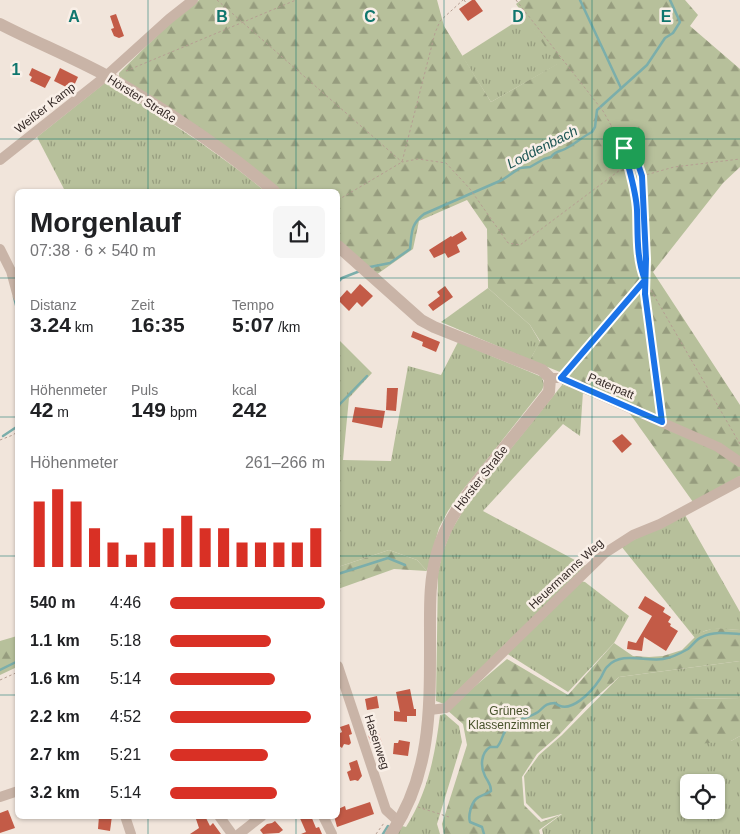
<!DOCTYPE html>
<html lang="de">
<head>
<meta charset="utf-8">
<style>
  body { margin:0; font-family:Arial,sans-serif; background:#f6f6f6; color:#202124; height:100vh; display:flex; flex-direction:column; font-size:19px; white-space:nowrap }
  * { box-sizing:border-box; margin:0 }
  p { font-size:16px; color:#757577 }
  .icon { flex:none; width:28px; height:28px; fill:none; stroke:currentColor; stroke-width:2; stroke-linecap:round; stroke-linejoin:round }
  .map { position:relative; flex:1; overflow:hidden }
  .details { position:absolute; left:15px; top:189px; width:325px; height:630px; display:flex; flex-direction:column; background:#fff; border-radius:8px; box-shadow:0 1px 4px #0004 }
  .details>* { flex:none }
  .controls { position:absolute; left:680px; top:774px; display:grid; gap:10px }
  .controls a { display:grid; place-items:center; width:45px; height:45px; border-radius:8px; background:#fff; box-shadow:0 1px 4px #0004; font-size:25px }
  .pin { position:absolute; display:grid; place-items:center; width:42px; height:42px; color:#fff; margin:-21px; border-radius:10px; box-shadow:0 2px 8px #0006 }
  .round { display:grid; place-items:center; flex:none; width:52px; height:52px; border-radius:8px; background:#f6f6f6 }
  .head { display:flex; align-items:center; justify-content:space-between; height:85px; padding:0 15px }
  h1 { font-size:28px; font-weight:800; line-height:38px }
  .figures { display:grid; grid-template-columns:repeat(3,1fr); gap:8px; height:85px; padding:5px 15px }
  .figures div { display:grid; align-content:center }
  .figures b { font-size:21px; font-weight:800 }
  .figures small { font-size:14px; font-weight:400 }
  .figures p { font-size:14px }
  .chart { height:140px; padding:10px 15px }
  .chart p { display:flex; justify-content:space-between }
  .chart svg { width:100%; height:90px; margin-top:5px; stroke:#d93025; stroke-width:6 }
  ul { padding:0 15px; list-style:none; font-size:16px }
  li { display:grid; grid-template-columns:80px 60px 1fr; align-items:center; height:38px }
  li i { height:12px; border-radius:6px; background:#d93025 }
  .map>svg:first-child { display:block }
  .grass { fill:url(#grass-tufts); fill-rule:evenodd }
  .forest { fill:url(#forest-firs) }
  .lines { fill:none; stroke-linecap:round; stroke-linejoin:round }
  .stream { stroke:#7baeab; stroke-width:2.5 }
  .building { fill:#c35b47 }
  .path { stroke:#b59e92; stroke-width:1; stroke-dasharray:2.5 2.5; stroke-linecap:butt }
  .minor { stroke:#c9b4a7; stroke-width:10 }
  .tertiary { stroke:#c9b4a7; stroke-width:12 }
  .route-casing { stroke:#fff; stroke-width:10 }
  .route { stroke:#1a73e8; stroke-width:6 }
  .grid { fill:none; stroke:#0f766e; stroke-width:1; stroke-opacity:0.55 }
  .labels { text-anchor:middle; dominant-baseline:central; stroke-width:5; stroke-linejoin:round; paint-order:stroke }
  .street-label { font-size:12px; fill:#362b28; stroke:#f9efe7 }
  .park-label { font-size:12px; fill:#48532c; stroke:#f9efe7 }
  .water-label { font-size:14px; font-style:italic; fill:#1e5655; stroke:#f9efe7 }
  .grid-label { font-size:16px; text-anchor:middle; font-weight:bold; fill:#0f766e; stroke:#f9efe7; stroke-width:5; stroke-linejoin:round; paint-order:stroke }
</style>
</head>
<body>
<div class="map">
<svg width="740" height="834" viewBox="0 0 740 834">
  <defs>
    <pattern id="grass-tufts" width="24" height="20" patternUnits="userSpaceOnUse" patternTransform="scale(1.25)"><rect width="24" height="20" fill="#b7c09b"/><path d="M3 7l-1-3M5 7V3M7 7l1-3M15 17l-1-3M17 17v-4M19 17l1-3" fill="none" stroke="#969c7e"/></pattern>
    <pattern id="forest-firs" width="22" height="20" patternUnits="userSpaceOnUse" patternTransform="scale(1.25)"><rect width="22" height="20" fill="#b7c09b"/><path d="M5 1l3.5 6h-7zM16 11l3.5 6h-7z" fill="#969c7e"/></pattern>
  </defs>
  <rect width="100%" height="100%" fill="#f1e5db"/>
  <g class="grass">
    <path d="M525 16 558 64 491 102 462 56Z"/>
    <path d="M106 82C161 116 215 150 265 191H65L37 137Z"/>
    <path d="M488 288 530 325 540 342 530 360 441 322Z"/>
    <path d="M338 339 372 373 349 398 343 460 391 461 408 366 441 375 458 342 542 377 544 385 542 390 462 491 448 511 439 528 427 571 417 560 389 550 338 567Z"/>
    <path d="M562 385 583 392 580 436 563 424 483 511 586 566 444 704 436 701 438 573 442 554 451 531 470 499Z"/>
    <path d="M685 515 740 612V630C724 629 706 625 695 638L621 546Z"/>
    <path d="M580 581 585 582 629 616 614 643 568 692 506 653Z"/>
    <path d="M740 661V699L688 698 731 741 740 736V834H543L542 829 562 814 542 819 526 803 524 776 539 755 562 735 619 677ZM689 782H716V810H689Z"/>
    <path d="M445 714 459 726 462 742 437 824 440 834H397L402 826 406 827C428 792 435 755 440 715Z"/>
  </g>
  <g class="forest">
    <path d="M199 0H437L444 26 491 102 557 64 516 4 521 0H685L698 15 690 26 740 69V167L723 183 653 272 740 405V476L693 502 628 411 562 385 560 372 530 360 540 341 530 325 488 288 487 229 467 200 419 221 413 249 376 275 338 242V191H279L119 76V73L171 22Z"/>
    <path d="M389 550 417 560 427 571 394 569 338 589V567Z"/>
    <path d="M714 628 740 630V661L619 677 587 705 559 735 537 754 522 777 524 805 541 822 560 815 539 830 540 834H444L442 824 467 745 463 724 447 710 507 659 568 695 614 643 633 656 649 657 663 656 682 650 699 633Z"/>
    <path d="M17 636V667L0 675V641Z"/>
    <path d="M688 698 740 699V736L731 741 698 744 677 732 676 709Z"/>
  </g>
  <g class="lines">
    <g class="stream">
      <path d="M580 0 621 88"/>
      <path d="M370 267 390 263 410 249C412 233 410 225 424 214L502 180 520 168 530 167 544 159 551 157C555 151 559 152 565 149 575 144 582 137 592 132L595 127 597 110 647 65 665 38 673 33 680 22 670 0"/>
      <path d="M338 282 342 278 360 271"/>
      <path d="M14 297 18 313"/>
      <path d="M338 406 367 376"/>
      <path d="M3 436 18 426"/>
      <path d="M338 574 388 558 405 565"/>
      <path d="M0 670 18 661"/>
      <path d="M383 834 388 826"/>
      <path d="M484 834 482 827 470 822C468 816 471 804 476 799 480 795 486 795 491 791 491 784 488 782 485 776 480 766 481 753 490 747H497C503 741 502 732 509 726 517 719 529 718 538 712 544 707 546 703 555 703 570 716 592 691 600 679 603 675 604 669 608 666 621 651 646 662 663 659 671 658 681 653 688 649 693 645 696 639 702 637 713 631 728 633 740 634"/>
    </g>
  </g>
  <g class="building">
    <path d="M472 0H475L483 11 468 21 459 9Z"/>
    <path d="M116 14 124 36 119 38 114 36 111 29 114 28 110 16Z"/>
    <path d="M32 68 51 77 45 88 30 81 32 77 29 75Z"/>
    <path d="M60 68 78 77 72 90 54 81Z"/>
    <path d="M462 231 467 239 457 245 460 252 448 258 445 253 434 258 429 250 451 236 452 237Z"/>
    <path d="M360 284 373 296 362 307 357 302 349 311 338 300 347 290 351 294Z"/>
    <path d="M445 286 453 297 433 311 428 305 440 296 437 292Z"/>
    <path d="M413 331 440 342 436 352 422 346 423 342 411 337Z"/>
    <path d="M387 388H398L396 411 386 410Z"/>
    <path d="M355 407 385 411 382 428 352 422Z"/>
    <path d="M622 434 632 444 622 453 612 441Z"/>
    <path d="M645 596 665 608 663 612 671 617 668 622 671 624 670 626 678 631 666 651 644 637 642 651 627 649 628 641 636 643 652 616 638 608Z"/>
    <path d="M410 689 414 709H416V716H407V722L394 721V711L400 712 396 692Z"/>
    <path d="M377 696 379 708 367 710 365 699Z"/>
    <path d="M349 724 352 734 349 735 351 743 349 745 344 744 342 748 338 745V734L342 732 340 727Z"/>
    <path d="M378 731 383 746 373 749 368 735Z"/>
    <path d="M399 740 410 742 408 756 393 754 394 743H398Z"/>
    <path d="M357 760 362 776 358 781 355 780 350 781 347 772 351 770 349 763Z"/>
    <path d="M370 802 374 814 337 827 334 816H338V809L345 806 346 810Z"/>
    <path d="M8 810 15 828 0 833V813Z"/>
    <path d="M99 816H112L110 831 98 829Z"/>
    <path d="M195 816H205L210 826 213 823 221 834H190L199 828Z"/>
    <path d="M299 816H311L316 828 319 827 322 834H301L306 832Z"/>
    <path d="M275 821 283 830 279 833 263 834 260 830 267 824 272 823Z"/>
  </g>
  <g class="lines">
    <g class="path">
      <path d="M217 0 402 162 418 159 446 163 470 189 508 243 520 245 636 158 624 148"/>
      <path d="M464 0 467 4"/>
      <path d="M516 0 603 111 624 148 637 209 636 237 640 266 645 280 740 444"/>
      <path d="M126 71 296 0"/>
      <path d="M636 158 642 176 644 196 646 259 645 294 661 411"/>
      <path d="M642 176 674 167 740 159"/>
      <path d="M338 200 402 162 435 33 440 21 463 0"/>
      <path d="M567 370 645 280"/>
      <path d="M0 440 13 435 18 431"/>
      <path d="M0 680 18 672"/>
      <path d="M418 807 449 817"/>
      <path d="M376 834 384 823"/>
    </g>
    <g class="minor">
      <path d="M0 160 106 76 169 19 193 0"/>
      <path d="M0 249 11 271 18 297"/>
      <path d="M550 378H561L718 447 740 462"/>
      <path d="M338 666 386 810 399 822"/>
      <path d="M430 710 446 708 605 553 633 535 660 524 740 481"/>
      <path d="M0 797 18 791"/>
      <path d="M125 816 131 834"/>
      <path d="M219 816 232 834"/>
      <path d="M323 816 332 834"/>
      <path d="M239 834 262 816"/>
    </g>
    <g class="tertiary">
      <path d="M0 24C35 42 72 57 107 76 166 110 222 147 274 191"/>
      <path d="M338 246 421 320 434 327 542 370 550 378 549 392C531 415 513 437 494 460 471 489 447 517 437 553 429 580 430 608 430 636 430 707 432 773 391 834"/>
    </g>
  </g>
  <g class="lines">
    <defs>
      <path id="route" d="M624 148C628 168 636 189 637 210 638 234 636 257 645 280L561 378 662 422 645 294 646 259 642 176 636 158 624 148"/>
    </defs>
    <use href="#route" class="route-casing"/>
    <use href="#route" class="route"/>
  </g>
  <path class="grid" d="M148 0V191M296 0V191M444 0V834M592 0V834M0 139H740M0 278H18M338 278H740M0 417H18M338 417H740M0 556H18M338 556H740M0 695H18M338 695H740M148 816V834M296 816V834"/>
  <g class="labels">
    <g class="street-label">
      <text transform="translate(142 99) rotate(32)">Hörster Straße</text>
      <text transform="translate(45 108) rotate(-38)">Weißer Kamp</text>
      <text transform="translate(611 386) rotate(23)">Paterpatt</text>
      <text transform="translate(481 478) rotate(-52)">Hörster Straße</text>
      <text transform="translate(566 574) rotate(-43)">Heuermanns Weg</text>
      <text transform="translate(377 742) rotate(72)">Hasenweg</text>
    </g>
    <g class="park-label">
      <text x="509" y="711">Grünes<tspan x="509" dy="14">Klassenzimmer</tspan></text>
    </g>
    <g class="water-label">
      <text transform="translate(542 147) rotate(-27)">Loddenbach</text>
    </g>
  </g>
  <g class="grid-label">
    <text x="74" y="22">A</text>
    <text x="222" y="22">B</text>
    <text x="370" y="22">C</text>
    <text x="518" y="22">D</text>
    <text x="666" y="22">E</text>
    <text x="16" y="75">1</text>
  </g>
</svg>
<div class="controls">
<a><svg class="icon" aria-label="locate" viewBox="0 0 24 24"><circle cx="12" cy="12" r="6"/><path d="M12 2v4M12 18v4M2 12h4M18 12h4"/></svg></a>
</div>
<div class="pin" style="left:624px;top:148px;background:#1e9e55"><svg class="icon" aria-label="arrive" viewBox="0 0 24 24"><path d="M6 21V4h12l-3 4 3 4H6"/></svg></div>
<section class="details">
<div class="head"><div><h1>Morgenlauf</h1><p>07:38 · 6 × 540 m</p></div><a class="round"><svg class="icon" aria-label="share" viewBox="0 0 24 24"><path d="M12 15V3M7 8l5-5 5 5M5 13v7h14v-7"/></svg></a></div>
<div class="figures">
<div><p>Distanz</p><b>3.24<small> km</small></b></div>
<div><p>Zeit</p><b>16:35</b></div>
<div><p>Tempo</p><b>5:07<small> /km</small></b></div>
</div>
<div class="figures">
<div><p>Höhenmeter</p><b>42<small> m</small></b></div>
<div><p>Puls</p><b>149<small> bpm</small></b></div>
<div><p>kcal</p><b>242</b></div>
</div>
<div class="chart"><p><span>Höhenmeter</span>261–266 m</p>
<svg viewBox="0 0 160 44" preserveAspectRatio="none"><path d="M5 44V12M15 44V6M25 44V12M35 44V25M45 44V32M55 44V38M65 44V32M75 44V25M85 44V19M95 44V25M105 44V25M115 44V32M125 44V32M135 44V32M145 44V32M155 44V25"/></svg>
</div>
<ul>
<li><b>540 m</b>4:46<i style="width:100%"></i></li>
<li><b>1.1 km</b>5:18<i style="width:65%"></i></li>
<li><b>1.6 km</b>5:14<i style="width:68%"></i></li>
<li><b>2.2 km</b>4:52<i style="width:91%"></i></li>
<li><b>2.7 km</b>5:21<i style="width:63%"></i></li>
<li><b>3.2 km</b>5:14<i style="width:69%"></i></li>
</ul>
</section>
</div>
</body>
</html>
